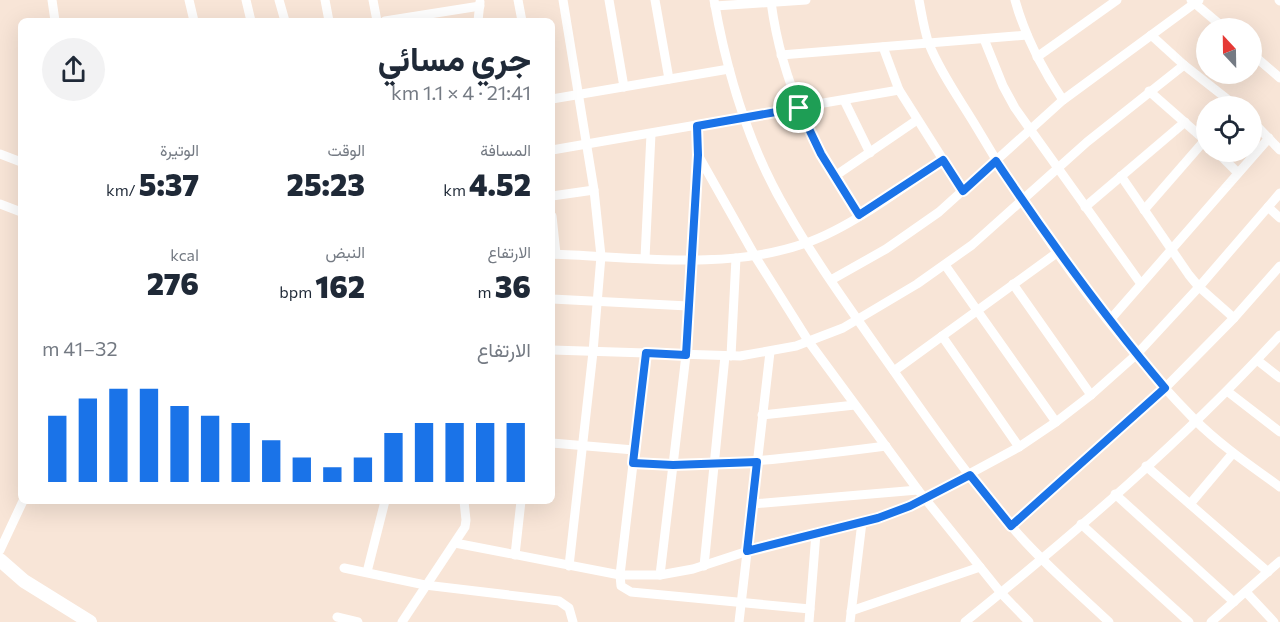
<!DOCTYPE html>
<html lang="ar">
<head>
<meta charset="utf-8">
<style>
  body { margin:0; font-family:Commissioner,Vazirmatn,sans-serif; background:#f2f2f3; color:#1f2937; direction:rtl; height:100vh; display:flex; flex-direction:column; font-size:22px; white-space:nowrap }
  * { box-sizing:border-box; margin:0 }
  p { font-size:20px; color:#747a83 }
  .icon { flex:none; width:33px; height:33px; fill:none; stroke:currentColor; stroke-width:2; stroke-linecap:round; stroke-linejoin:round }
  .map { position:relative; flex:1; overflow:hidden; direction:ltr }
  .panel { position:absolute; left:18px; top:18px; width:537px; height:486px; display:flex; flex-direction:column; background:#fff; border-radius:9px; box-shadow:0 6px 24px #0002; direction:rtl }
  .panel>* { flex:none }
  .needle { width:39px; rotate:338deg }
  .tools { position:absolute; left:1196px; top:18px; display:grid; gap:12px }
  .tools a { display:grid; place-items:center; width:66px; height:66px; border-radius:50%; background:#fff; box-shadow:0 6px 24px #0002; font-size:30px }
  .pin { position:absolute; display:grid; place-items:center; width:51px; height:51px; color:#fff; margin:-26px; border:3px solid #fff; border-radius:50%; box-shadow:0 2px 6px #0007 }
  .round { display:grid; place-items:center; flex:none; width:63px; height:63px; border-radius:32px; background:#f2f2f3 }
  .overview { display:flex; align-items:center; justify-content:space-between; height:102px; padding:0 24px }
  h1 { font-size:33px; font-weight:800; line-height:45px }
  .metrics { display:grid; grid-template-columns:repeat(3,1fr); gap:9px; height:102px; padding:6px 24px }
  .metrics div { display:grid; align-content:center }
  .metrics b { font-size:30px; font-weight:800 }
  .metrics small { font-size:16px; font-weight:400 }
  .metrics p { font-size:16px }
  .chart { height:168px; padding:12px 24px }
  .chart p { display:flex; justify-content:space-between }
  .chart svg { width:100%; height:108px; margin-top:6px; stroke:#1a73e8; stroke-width:6 }
  .map>svg:first-child { display:block }
  .lines { fill:none; stroke-linecap:round; stroke-linejoin:round }
  .street { stroke:#fff; stroke-width:9 }
  .secondary { stroke:#fff; stroke-width:14 }
  .route-casing { stroke:#fff; stroke-width:12 }
  .route { stroke:#1a73e8; stroke-width:8 }
</style>
</head>
<body>
<div class="map">
<svg width="1280" height="622" viewBox="0 0 1280 622">
  <rect width="100%" height="100%" fill="#f8e5d7"/>
  <g class="lines">
    <g class="street">
      <path d="M52 0 55 21"/>
      <path d="M189 0 194 21"/>
      <path d="M246 0 251 21"/>
      <path d="M279 0 285 21"/>
      <path d="M325 0 329 21"/>
      <path d="M373 0 377 21"/>
      <path d="M518 0 522 21"/>
      <path d="M563 0 594 190 601 256 593 352 569 566"/>
      <path d="M609 0 624 87"/>
      <path d="M655 0 669 79"/>
      <path d="M714 0C727 74 749 148 788 213 816 262 849 307 881 353 923 412 964 473 1012 527 1041 561 1076 591 1109 622"/>
      <path d="M919 0C922 15 924 30 929 44 941 74 961 101 977 128 1037 230 1111 334 1194 419 1220 445 1251 466 1280 487"/>
      <path d="M1015 0C1025 36 1042 69 1063 100"/>
      <path d="M1191 0 1224 28"/>
      <path d="M1279 0 1280 1"/>
      <path d="M771 2C783 90 814 142 859 215"/>
      <path d="M715 6 806 0"/>
      <path d="M385 21 480 6"/>
      <path d="M478 21 480 2"/>
      <path d="M1151 35 1184 65 1236 106"/>
      <path d="M984 39 1003 86 1015 108 1141 284"/>
      <path d="M883 47 899 90 963 191"/>
      <path d="M1251 53 1280 78"/>
      <path d="M781 55 1027 35"/>
      <path d="M1037 57 1117 0"/>
      <path d="M1149 91 1206 141"/>
      <path d="M552 99 729 69"/>
      <path d="M844 100 870 153"/>
      <path d="M1251 120 1280 150"/>
      <path d="M552 150 899 90"/>
      <path d="M1217 152 1238 173"/>
      <path d="M0 154 21 162"/>
      <path d="M698 155 755 256 809 342 918 490 1001 593 1029 622"/>
      <path d="M835 176 917 120"/>
      <path d="M1121 176 1189 275 1199 287 1234 318"/>
      <path d="M552 196 594 190"/>
      <path d="M0 204 21 212"/>
      <path d="M1085 207 1185 122"/>
      <path d="M1268 207 1280 218"/>
      <path d="M1144 210 1205 140"/>
      <path d="M552 216 556 254"/>
      <path d="M552 254C634 257 727 271 806 243 850 228 904 187 943 160"/>
      <path d="M645 258 651 134"/>
      <path d="M945 265 1056 422"/>
      <path d="M831 280 886 249 939 212 1063 100 1199 0"/>
      <path d="M1013 284 1091 395"/>
      <path d="M552 299 688 306"/>
      <path d="M1109 321 1269 138"/>
      <path d="M942 336 1019 447"/>
      <path d="M552 350 740 356 796 346 843 328 917 284 972 245 1087 142 1184 65"/>
      <path d="M646 353 620 575 621 586 631 592 810 609"/>
      <path d="M731 356 736 258"/>
      <path d="M1257 360 1280 378"/>
      <path d="M894 371 1058 252"/>
      <path d="M1227 391 1280 432"/>
      <path d="M762 415 855 405"/>
      <path d="M552 443 634 450"/>
      <path d="M633 463C719 468 800 457 886 446"/>
      <path d="M1146 466 1268 572"/>
      <path d="M1115 494 1234 602"/>
      <path d="M752 504 918 490"/>
      <path d="M1190 504 1233 453"/>
      <path d="M1081 524 1189 622"/>
      <path d="M1011 527 1165 388 1234 318 1280 266"/>
      <path d="M455 543 620 575H660L693 569 769 544 878 518 910 506 1019 447 1056 422 1091 395 1137 354 1199 287 1280 193"/>
      <path d="M0 550 23 501"/>
      <path d="M515 555 521 501"/>
      <path d="M704 566 725 356"/>
      <path d="M344 568 425 585 559 601 569 608 573 622"/>
      <path d="M367 572 385 501"/>
      <path d="M660 575 686 355 698 155 697 126"/>
      <path d="M1246 592 1274 622"/>
      <path d="M851 611 980 567"/>
      <path d="M337 617 358 622"/>
      <path d="M402 622 465 527 466 520 464 501"/>
      <path d="M739 622 770 352"/>
      <path d="M809 622 816 533"/>
      <path d="M850 622 862 522"/>
      <path d="M965 622C1075 533 1184 440 1280 335"/>
      <path d="M1211 622 1280 561"/>
    </g>
    <path class="secondary" d="M0 560 24 581 90 622"/>
  </g>
  <g class="lines">
    <defs>
      <path id="route" d="M799 108 821 154 859 215 943 160 963 191 996 161C1049 240 1104 316 1165 388L1011 526 970 475 910 506 878 518 747 551 757 462 673 465 633 463 646 353 686 355 698 155 697 126Z"/>
    </defs>
    <use href="#route" class="route-casing"/>
    <use href="#route" class="route"/>
  </g>
</svg>
<div class="tools">
<a><svg class="needle" viewBox="-14 -14 28 28"><path d="M0-13l5 13h-10z" fill="#e53935"/><path d="M0 13l5-13h-10z" fill="#747a83"/></svg></a>
<a><svg class="icon" aria-label="locate" viewBox="0 0 24 24"><circle cx="12" cy="12" r="6"/><path d="M12 2v4M12 18v4M2 12h4M18 12h4"/></svg></a>
</div>
<div class="pin" style="left:799px;top:108px;background:#1e9e55"><svg class="icon" aria-label="arrive" viewBox="0 0 24 24"><path d="M6 21V4h12l-3 4 3 4H6"/></svg></div>
<section class="panel">
<div class="overview"><div><h1>جري مسائي</h1><p>21:41 · 4 × 1.1 km</p></div><a class="round"><svg class="icon" aria-label="share" viewBox="0 0 24 24"><path d="M12 15V3M7 8l5-5 5 5M5 13v7h14v-7"/></svg></a></div>
<div class="metrics">
<div><p>المسافة</p><b>4.52<small> km</small></b></div>
<div><p>الوقت</p><b>25:23</b></div>
<div><p>الوتيرة</p><b>5:37<small> /km</small></b></div>
</div>
<div class="metrics">
<div><p>الارتفاع</p><b>36<small> m</small></b></div>
<div><p>النبض</p><b>162<small> bpm</small></b></div>
<div><p>kcal</p><b>276</b></div>
</div>
<div class="chart"><p><span>الارتفاع</span>32–41 m</p>
<svg viewBox="0 0 160 44" preserveAspectRatio="none"><path d="M5 44V17M15 44V10M25 44V6M35 44V6M45 44V13M55 44V17M65 44V20M75 44V27M85 44V34M95 44V38M105 44V34M115 44V24M125 44V20M135 44V20M145 44V20M155 44V20"/></svg>
</div>
</section>
</div>
</body>
</html>
